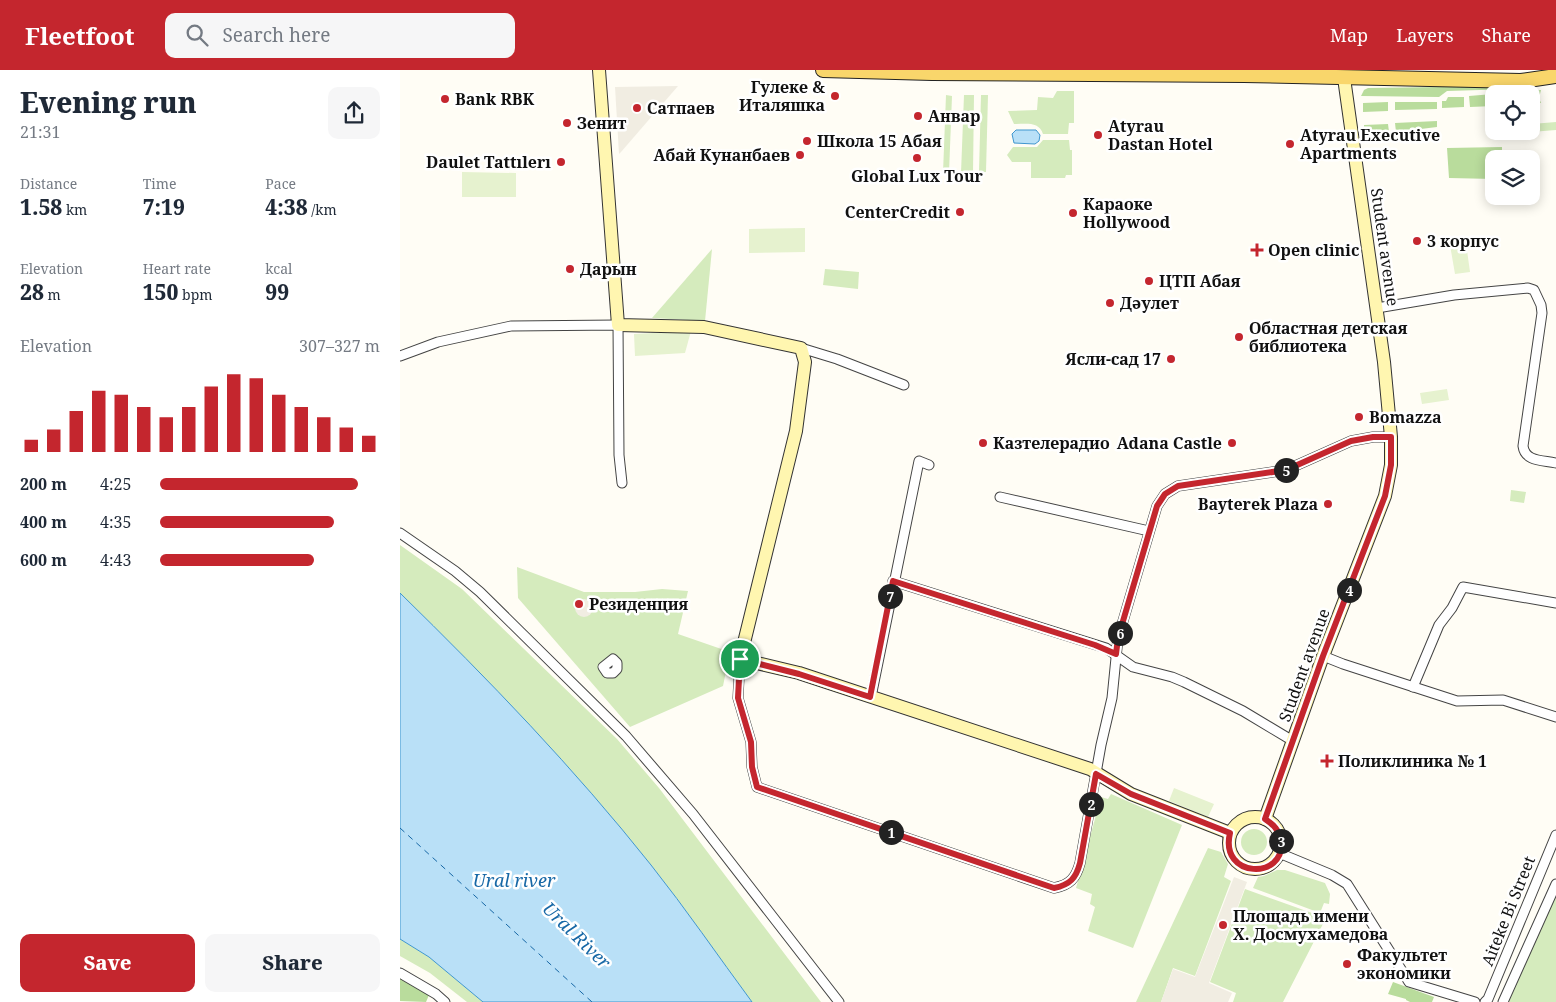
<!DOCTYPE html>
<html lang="en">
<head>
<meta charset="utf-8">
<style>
  body { margin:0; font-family:"Noto Serif",serif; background:#f6f6f7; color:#1f2937; height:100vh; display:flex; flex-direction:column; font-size:19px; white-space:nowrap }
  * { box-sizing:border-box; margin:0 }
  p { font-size:16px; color:#747a83 }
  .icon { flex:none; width:28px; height:28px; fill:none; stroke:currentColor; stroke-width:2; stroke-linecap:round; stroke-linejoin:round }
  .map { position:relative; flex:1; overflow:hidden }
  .panel { display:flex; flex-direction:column; background:#fff; width:400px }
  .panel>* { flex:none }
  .tools { position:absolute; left:1085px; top:15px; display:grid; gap:10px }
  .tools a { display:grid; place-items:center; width:55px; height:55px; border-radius:10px; background:#fff; box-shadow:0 2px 12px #0003; font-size:25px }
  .pin { position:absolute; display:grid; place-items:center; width:42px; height:42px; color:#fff; margin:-21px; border:2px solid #fff; border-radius:50%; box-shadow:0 1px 5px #0007 }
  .km { position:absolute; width:25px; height:25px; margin:-12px; border-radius:50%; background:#222; color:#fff; font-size:14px; line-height:25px; text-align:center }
  .round { display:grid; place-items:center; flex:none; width:52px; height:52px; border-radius:10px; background:#f6f6f7 }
  .head { display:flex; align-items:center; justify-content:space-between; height:85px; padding:0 20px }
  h1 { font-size:28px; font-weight:800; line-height:38px }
  .metrics { display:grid; grid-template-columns:repeat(3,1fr); gap:8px; height:85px; padding:5px 20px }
  .metrics div { display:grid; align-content:center }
  .metrics b { font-size:21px; font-weight:800 }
  .metrics small { font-size:14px; font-weight:400 }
  .metrics p { font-size:14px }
  .chart { height:140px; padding:10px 20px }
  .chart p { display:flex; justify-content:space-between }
  .chart svg { width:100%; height:90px; margin-top:5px; stroke:#c4262e; stroke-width:6 }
  .action { display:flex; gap:10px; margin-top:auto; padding:10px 20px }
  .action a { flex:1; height:58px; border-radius:10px; background:#c4262e; color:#fff; font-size:20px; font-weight:800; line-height:58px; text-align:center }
  .action a+a { background:#f6f6f7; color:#1f2937 }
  ul { padding:0 20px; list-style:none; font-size:16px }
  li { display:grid; grid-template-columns:80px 60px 1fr; align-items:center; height:38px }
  li i { height:12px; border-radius:6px; background:#c4262e }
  header { display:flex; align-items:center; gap:30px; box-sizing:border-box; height:70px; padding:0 25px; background:#c4262e; color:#fff }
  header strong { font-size:24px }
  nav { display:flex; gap:28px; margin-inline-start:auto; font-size:18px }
  .search { width:350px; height:45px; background:#f6f6f7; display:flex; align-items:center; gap:12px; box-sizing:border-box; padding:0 18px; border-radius:10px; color:#747a83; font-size:19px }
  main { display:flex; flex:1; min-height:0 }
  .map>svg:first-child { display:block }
  .green { fill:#d5ebbd }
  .forest { fill:#b9dc9c }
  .pitch { fill:#e6f2cf }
  .plaza { fill:#f1ede2 }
  .water { fill:#b9e0f7; stroke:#3f96cf }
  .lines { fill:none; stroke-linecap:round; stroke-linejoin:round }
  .ferry { stroke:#1768a6; stroke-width:1; stroke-dasharray:6 5; stroke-linecap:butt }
  .street-casing { stroke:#444; stroke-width:11 }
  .secondary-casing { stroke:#333; stroke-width:14 }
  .primary-casing { stroke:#222; stroke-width:16 }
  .street { stroke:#fff; stroke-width:9 }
  .secondary { stroke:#fff6b0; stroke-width:12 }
  .primary { stroke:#f9d66b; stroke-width:14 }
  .route-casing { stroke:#fff; stroke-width:10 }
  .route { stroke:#c4262e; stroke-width:6 }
  .poi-dot { fill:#c4262e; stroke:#fff; stroke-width:2 }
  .labels { text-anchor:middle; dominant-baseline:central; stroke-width:5; stroke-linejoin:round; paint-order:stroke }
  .poi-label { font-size:16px; font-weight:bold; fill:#111; stroke:#fff; text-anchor:start }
  .street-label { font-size:16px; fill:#111; stroke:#fff }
  .water-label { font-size:18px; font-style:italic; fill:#1768a6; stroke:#fff }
</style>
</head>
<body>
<header>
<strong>Fleetfoot</strong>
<div class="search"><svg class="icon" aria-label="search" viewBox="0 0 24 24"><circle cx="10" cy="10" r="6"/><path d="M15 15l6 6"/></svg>Search here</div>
<nav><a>Map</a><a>Layers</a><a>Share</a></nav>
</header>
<main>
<section class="panel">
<div class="head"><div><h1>Evening run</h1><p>21:31</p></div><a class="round"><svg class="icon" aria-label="share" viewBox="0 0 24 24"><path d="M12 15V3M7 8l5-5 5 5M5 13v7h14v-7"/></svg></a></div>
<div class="metrics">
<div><p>Distance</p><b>1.58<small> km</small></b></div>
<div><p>Time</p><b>7:19</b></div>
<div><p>Pace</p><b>4:38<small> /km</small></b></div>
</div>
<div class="metrics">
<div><p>Elevation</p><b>28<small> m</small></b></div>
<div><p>Heart rate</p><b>150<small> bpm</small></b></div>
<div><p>kcal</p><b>99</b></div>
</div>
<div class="chart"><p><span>Elevation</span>307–327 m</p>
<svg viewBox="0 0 160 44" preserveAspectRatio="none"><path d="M5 44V38M15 44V33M25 44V24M35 44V14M45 44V16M55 44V22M65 44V27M75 44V22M85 44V12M95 44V6M105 44V8M115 44V16M125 44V22M135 44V27M145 44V32M155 44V36"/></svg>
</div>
<ul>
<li><b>200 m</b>4:25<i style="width:90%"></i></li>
<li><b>400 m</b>4:35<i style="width:79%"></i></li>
<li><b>600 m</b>4:43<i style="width:70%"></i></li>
</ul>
<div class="action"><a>Save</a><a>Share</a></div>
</section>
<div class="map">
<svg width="1156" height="932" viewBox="0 0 1156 932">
  <rect width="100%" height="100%" fill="#fffdf5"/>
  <g class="green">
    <path d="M657 21H674V53H669L668 64H643C639 51 626 54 614 54L608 41 637 40 638 27 653 28Z"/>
    <path d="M546 25 552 26 549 103H543Z"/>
    <path d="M564 25H574L573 103H561Z"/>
    <path d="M581 25H588L586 102H579Z"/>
    <path d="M1156 52V60L1131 62V61L1132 54Z"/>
    <path d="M643 70H669L670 80H672V105H666L665 108H631V92H612L607 85 613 77H637Z"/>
    <path d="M312 179 305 251 252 248Z"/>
    <path d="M425 199 459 202 458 219 423 215Z"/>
    <path d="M1111 420 1126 422 1124 433 1110 431Z"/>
    <path d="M0 475 62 519 217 669 259 718 421 932H352C318 886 286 839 251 795 174 698 89 610 0 523Z"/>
    <path d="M117 497 184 522H235L262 519 288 521 278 564 330 582 323 616 230 657 118 528Z"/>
    <path d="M711 724 782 755 733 878 688 861 695 837 690 834 692 824 676 818 701 727 708 729Z"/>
    <circle cx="854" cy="772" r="13"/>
    <path d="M808 778 821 782 828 794 824 807 831 811 795 906 773 898 761 932H736Z"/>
    <path d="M877 800H885L925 813 930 824 929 834 924 833 920 843 853 818 858 807 864 806Z"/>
    <path d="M1156 814V932H1103Z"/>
    <path d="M845 819 926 848 883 932H833L836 923 810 912Z"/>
    <path d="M0 869 29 887 83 932H67L30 903 0 886Z"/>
  </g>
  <g class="forest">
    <path d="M1113 16V19L1047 21 1039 27 961 26 964 20 968 18Z"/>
    <path d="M1141 20 1139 28 1141 33H1131V24H1094V36L1070 37 1069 26Z"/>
    <path d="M1048 27H1064V37L1042 38V31H1046Z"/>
    <path d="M988 32V41L963 42V33Z"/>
    <path d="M995 32H1037V39L995 40Z"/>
    <path d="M1037 51V57L996 62 995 53Z"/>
    <path d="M988 54 989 62 964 65V55Z"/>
    <path d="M1102 77V89H1094V109L1049 108 1047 78Z"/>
    <path d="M0 907 29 925 26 932 0 931Z"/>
    <path d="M993 912 1034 927 1032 932H1010L1006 930V929L988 924Z"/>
  </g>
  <g class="pitch">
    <path d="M62 102 116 103V127H62Z"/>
    <path d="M405 158V182L349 183V159Z"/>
    <path d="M1066 173 1070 202 1055 204 1050 175Z"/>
    <path d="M291 261 285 283 235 286 234 264Z"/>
    <path d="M1047 319 1049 330 1022 334 1020 323Z"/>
    <path d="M774 718 814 734 808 747 769 731Z"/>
  </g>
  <g class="plaza">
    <path d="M278 16 221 82 219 84 215 17Z"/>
    <circle cx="184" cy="538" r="9"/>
    <path d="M834 807 847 812 809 913 832 923 828 932H761L773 899 795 907Z"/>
  </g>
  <g class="water">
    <path d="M616 60H636L640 65 639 71 635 74 614 73 612 64Z"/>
    <path d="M0 523C89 610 174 698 251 795 286 839 318 886 352 932H83L29 887 0 869Z"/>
  </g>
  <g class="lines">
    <path class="ferry" d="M0 758 192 932"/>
    <defs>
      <g id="street">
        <path d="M977 238 1054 225 1128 218 1134 220 1141 235 1142 243 1123 376C1125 392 1143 390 1156 393"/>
        <path d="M401 278 437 289 504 315"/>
        <path d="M0 286 38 272 111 256 218 255 219 385 222 413"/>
        <path d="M600 427 749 461"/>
        <path d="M0 463 55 501 80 522 226 666 293 744 439 932"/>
        <path d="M493 511 706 578 733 597 772 607 784 612 843 641 893 671"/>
        <path d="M923 586 943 594 1057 631 1103 630 1156 647"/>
        <path d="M213 589 217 593V599L213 603H207L203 597Z"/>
        <path d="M340 589 338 628 351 672 352 697 357 717 654 818C670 815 676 808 680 793L701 675 712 628 718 568 757 436 765 424 778 416 886 400 951 371 973 367H991"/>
        <path d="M1013 617 1039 555 1052 538 1063 517 1156 533"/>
        <path d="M471 627 519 391 529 395"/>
        <path d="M879 783 932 805 947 814 1009 912 1075 932"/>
        <path d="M0 903 36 924 45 932"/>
        <path d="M1085 932 1088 929 1156 765"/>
        <path d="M1103 932 1156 814"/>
      </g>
      <g id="secondary">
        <path d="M199 0 218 255 304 257 401 278 405 292 396 361 340 589 399 603 690 699 731 724 830 763"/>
        <circle cx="855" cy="773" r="26"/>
        <path d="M865 749 923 586 985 426 991 395V367L984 292 944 8"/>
      </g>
      <path id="primary" d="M423 0 532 3 844 5 1121 11 1156 6"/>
    </defs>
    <use href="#street" class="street-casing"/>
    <use href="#secondary" class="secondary-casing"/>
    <use href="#primary" class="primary-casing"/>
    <use href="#street" class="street"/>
    <use href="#secondary" class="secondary"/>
    <use href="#primary" class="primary"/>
  </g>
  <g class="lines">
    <defs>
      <path id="route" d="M973 367H991V395L985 426 923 586 865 749C874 755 879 760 881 771 886 810 819 809 830 763L731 724 696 704 680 793C676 808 670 815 654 818L357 717 352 697 351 672 338 628 340 589 399 604 470 627 493 511 695 575 716 584 718 568 757 436 765 424 778 416 886 400 951 371Z"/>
    </defs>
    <use href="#route" class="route-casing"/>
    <use href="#route" class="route"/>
  </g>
  <g class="poi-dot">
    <circle cx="435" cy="26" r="5"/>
    <circle cx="45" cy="29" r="5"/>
    <circle cx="237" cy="38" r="5"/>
    <circle cx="518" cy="46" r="5"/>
    <circle cx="167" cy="53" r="5"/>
    <circle cx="698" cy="65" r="5"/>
    <circle cx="407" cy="71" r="5"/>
    <circle cx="890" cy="74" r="5"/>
    <circle cx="400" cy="85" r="5"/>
    <circle cx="517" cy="88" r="5"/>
    <circle cx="161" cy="92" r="5"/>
    <circle cx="560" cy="142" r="5"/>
    <circle cx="673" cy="143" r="5"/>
    <circle cx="1017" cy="171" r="5"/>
    <path d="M854.5 172.5h5v5h5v5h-5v5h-5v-5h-5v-5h5z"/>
    <circle cx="170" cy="199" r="5"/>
    <circle cx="749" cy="211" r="5"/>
    <circle cx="710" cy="233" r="5"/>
    <circle cx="839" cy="267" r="5"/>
    <circle cx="771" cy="289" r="5"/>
    <circle cx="959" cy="347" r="5"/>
    <circle cx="583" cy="373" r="5"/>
    <circle cx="832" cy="373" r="5"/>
    <circle cx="928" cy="434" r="5"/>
    <circle cx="179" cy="534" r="5"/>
    <path d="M924.5 683.5h5v5h5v5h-5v5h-5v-5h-5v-5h5z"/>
    <circle cx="823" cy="855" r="5"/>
    <circle cx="947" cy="894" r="5"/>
  </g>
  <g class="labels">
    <g class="poi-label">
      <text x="425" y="17" text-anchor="end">Гулеке &amp;<tspan x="425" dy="18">Италяшка</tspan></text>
      <text x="55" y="29">Bank RBK</text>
      <text x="247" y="38">Сатпаев</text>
      <text x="528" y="46">Анвар</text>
      <text x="177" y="53">Зенит</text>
      <text x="708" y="56">Atyrau<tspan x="708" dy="18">Dastan Hotel</tspan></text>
      <text x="900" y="65">Atyrau Executive<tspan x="900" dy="18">Apartments</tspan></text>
      <text x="417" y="71">Школа 15 Абая</text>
      <text x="390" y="85" text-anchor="end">Абай Кунанбаев</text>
      <text x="151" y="92" text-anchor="end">Daulet Tattılerı</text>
      <text x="517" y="106" text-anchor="middle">Global Lux Tour</text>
      <text x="683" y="134">Караоке<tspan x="683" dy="18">Hollywood</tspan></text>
      <text x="550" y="142" text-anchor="end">CenterCredit</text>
      <text x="1027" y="171">3 корпус</text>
      <text x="868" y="180">Open clinic</text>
      <text x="180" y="199">Дарын</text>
      <text x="759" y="211">ЦТП Абая</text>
      <text x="720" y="233">Дәулет</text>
      <text x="849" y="258">Областная детская<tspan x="849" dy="18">библиотека</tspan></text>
      <text x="761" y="289" text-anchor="end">Ясли-сад 17</text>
      <text x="969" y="347">Bomazza</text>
      <text x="593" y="373">Казтелерадио</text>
      <text x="822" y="373" text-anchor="end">Adana Сastle</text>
      <text x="918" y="434" text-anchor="end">Bayterek Plaza</text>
      <text x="189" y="534">Резиденция</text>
      <text x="938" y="691">Поликлиника № 1</text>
      <text x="833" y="846">Площадь имени<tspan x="833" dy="18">Х. Досмухамедова</tspan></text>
      <text x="957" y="885">Факультет<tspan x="957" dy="18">экономики</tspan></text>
    </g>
    <g class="street-label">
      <text transform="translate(985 177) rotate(82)">Student avenue</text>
      <text transform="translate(904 595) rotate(-70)">Student avenue</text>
      <text transform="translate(1108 841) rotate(-68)">Aiteke Bi Street</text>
    </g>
    <g class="water-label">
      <text x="114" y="810">Ural river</text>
      <text transform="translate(177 865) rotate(44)">Ural River</text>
    </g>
  </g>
</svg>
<div class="tools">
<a><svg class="icon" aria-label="locate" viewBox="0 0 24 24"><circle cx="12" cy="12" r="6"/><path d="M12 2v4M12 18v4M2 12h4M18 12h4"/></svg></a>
<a><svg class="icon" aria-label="layers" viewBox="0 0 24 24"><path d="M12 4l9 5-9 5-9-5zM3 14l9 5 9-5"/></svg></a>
</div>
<div class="pin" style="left:340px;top:589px;background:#1e9e55"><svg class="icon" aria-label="arrive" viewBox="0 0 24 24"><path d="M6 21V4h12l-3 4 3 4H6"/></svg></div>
<b class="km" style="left:491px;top:762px">1</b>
<b class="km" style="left:691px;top:734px">2</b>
<b class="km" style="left:881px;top:771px">3</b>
<b class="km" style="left:949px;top:520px">4</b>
<b class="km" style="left:886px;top:400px">5</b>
<b class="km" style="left:720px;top:563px">6</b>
<b class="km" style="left:490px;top:526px">7</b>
</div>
</main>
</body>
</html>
